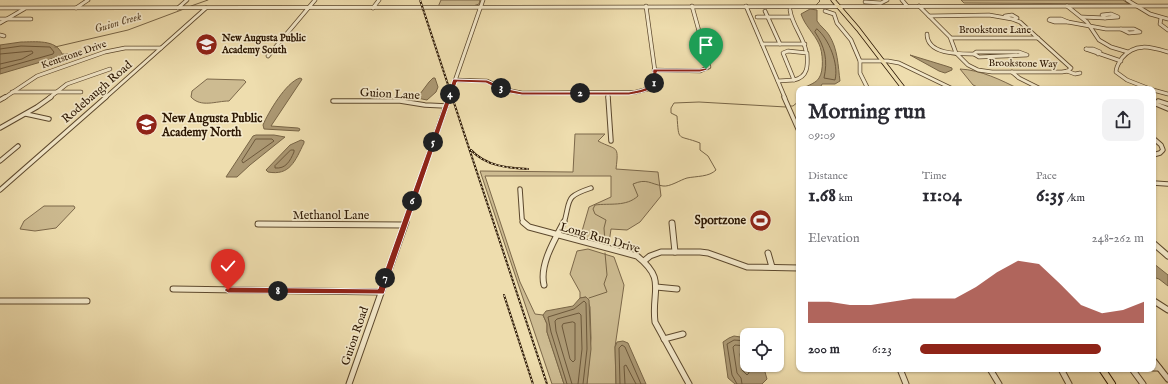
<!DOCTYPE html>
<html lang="en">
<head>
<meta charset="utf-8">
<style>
  body { margin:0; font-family:"IM FELL English",serif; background:#f2f2f3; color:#2b2b33; height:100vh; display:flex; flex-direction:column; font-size:15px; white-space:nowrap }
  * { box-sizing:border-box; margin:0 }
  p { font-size:13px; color:#7c7c81 }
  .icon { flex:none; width:22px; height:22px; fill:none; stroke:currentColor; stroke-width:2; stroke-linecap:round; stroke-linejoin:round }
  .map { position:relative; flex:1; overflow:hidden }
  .sheet { position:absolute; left:796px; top:86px; width:360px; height:286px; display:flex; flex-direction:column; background:#fff; border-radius:8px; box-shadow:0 1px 3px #0004 }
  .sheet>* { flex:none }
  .buttons { position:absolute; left:740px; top:328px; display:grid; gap:8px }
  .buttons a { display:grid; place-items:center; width:44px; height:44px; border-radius:8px; background:#fff; box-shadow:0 1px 3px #0004; font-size:20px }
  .pin { position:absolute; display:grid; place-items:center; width:34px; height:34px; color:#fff; margin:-41px -17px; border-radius:50% 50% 50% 0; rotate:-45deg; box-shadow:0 0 4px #0007 }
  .pin .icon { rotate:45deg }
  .km { position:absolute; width:20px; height:20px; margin:-10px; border-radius:50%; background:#222; color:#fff; font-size:11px; line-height:20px; text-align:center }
  .round { display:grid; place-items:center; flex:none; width:42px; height:42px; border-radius:8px; background:#f2f2f3 }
  .overview { display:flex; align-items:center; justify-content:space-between; height:68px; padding:0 12px }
  h1 { font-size:22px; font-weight:700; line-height:30px }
  .metrics { display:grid; grid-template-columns:repeat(3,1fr); gap:6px; height:68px; padding:4px 12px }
  .metrics div { display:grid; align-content:center }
  .metrics b { font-size:20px; font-weight:700 }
  .metrics small { font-size:11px; font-weight:400 }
  .metrics p { font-size:11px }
  .chart { height:112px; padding:8px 12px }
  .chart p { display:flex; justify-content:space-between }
  .chart svg { width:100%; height:72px; margin-top:4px; fill:#8f2418; opacity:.7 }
  ul { padding:0 12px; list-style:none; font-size:13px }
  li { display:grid; grid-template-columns:64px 48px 1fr; align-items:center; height:30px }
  li i { height:10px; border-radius:5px; background:#8f2418 }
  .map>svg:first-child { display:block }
  .green { fill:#cdbb91; stroke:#7c684a }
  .water { fill:#ac9974; stroke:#786546 }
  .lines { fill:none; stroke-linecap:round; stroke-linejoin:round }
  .shore { stroke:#6c583b; stroke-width:1 }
  .stream { stroke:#786546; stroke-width:1 }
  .minor-far2-casing { stroke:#5c482d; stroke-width:4.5 }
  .minor-far1-casing { stroke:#5c482d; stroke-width:5.5 }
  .minor-casing { stroke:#5c482d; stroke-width:7 }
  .major-far1-casing { stroke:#2b1602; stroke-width:5 }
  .major-casing { stroke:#2b1602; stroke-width:8 }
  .minor-far2 { stroke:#f4e9ca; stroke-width:3 }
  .minor-far1 { stroke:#f4e9ca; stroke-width:3.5 }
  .minor { stroke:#f4e9ca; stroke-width:5 }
  .major-far1 { stroke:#eeddae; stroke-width:3.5 }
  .major { stroke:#eeddae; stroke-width:6 }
  .rail-casing { stroke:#2b1602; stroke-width:2 }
  .rail { stroke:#f4e9ca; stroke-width:1; stroke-dasharray:2; stroke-linecap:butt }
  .route { fill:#8f2418; stroke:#fff }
  .labels { text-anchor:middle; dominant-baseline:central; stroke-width:3.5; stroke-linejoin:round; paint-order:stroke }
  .far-street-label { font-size:10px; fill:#2b1602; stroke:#f4e9ca }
  .far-poi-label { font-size:10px; font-weight:bold; fill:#2b1602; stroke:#f4e9ca; text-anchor:start }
  .far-water-label { font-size:11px; font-style:italic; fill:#5f4a30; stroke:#f4e9ca }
  .street-label { font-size:12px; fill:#2b1602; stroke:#f4e9ca }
  .poi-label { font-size:12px; font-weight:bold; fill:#2b1602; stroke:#f4e9ca; text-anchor:start }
</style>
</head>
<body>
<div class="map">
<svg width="1168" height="384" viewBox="0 0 1168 384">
  <rect width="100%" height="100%" fill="#eeddae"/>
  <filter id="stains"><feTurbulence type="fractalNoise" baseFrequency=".005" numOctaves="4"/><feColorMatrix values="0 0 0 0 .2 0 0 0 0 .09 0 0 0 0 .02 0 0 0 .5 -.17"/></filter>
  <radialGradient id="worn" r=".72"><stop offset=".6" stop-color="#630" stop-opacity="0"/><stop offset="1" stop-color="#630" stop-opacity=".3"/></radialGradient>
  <g class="green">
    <path d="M441 0H480L479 4 473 6 438 7Z"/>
    <path d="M961 0H1123L1129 4 964 3Z"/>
    <path d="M960 69C981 70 1001 80 1019 89H982L973 85Z"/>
    <path d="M207 79 244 80 246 82 229 101C216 101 201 108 191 97L192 91Z"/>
    <path d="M575 134H605L598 141C617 151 619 144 616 169L658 172 661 196 640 222 627 230 611 229 609 243 580 238 589 207 611 197V176H485L520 282 535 314 543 315 547 324V332L564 384H552L480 171 573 172Z"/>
    <path d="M44 206H74L75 208 56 228 35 231 20 229 24 221Z"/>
    <path d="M588 249 614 257 624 285 615 347 616 384H587L591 338 590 307 586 297 580 298V292L570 274 577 251Z"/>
  </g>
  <g class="water">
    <path d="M810 9 817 10V21C820 26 826 30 829 35 838 49 838 66 840 81L835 84H822L820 88H803C809 85 816 83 819 78 824 71 823 52 819 44 814 33 805 26 801 14Z"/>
    <path d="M21 42C35 42 56 39 62 54H68L0 74V45Z"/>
    <path d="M910 55 946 66 952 68V70L945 73 939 71Z"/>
    <path d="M300 78 302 79 301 81 271 126 298 128 300 129 299 131 264 129 263 125C268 113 286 82 300 78Z"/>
    <path d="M433 78H435L438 87 436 92 427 100 417 98 429 82Z"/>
    <path d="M256 135H274L285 137 250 165 237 177H226L253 136Z"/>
    <path d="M301 140 304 141V143C295 161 290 176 268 172L266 170 290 145Z"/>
    <path d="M1153 263 1168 275V286L1159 279 1153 277Z"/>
    <path d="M586 297 589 300 591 349 587 384H564L547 332V324L543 315 546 311 573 306 580 298Z"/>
    <path d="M734 336 747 338V365H763L767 379 762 384H735L728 378 723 342 729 338Z"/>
    <path d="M623 341 628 343 646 384H616L615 347 617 342Z"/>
  </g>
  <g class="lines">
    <g class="shore">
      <path d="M817 29C829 39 839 64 835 80L824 78C828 60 825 47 815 32Z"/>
      <path d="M0 49 21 46 50 47 54 52 53 54 0 69"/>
      <path d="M0 54 32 51 33 53 22 59 0 64"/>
      <path d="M256 139H272L274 141 243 163 242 161Z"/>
      <path d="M291 150H294V152C290 161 286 169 275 168V166Z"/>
      <path d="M573 322 575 323V360L573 362 570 359 562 326 563 324Z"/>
      <path d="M747 352H741L740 354 742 370 747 375 749 373 748 365"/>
      <path d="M567 384 551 332 548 317 574 309 584 301 586 303 587 349 583 384"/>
      <path d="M572 384 556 331 555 321 557 319 579 313 581 315 582 349 578 384"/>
      <path d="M620 384 619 348 622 345 625 347 641 384"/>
      <path d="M625 384 624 366 626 365 636 384"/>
      <path d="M737 384 732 375 727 344 734 340 747 341"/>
      <path d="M742 384 741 378 737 373 733 347 735 345 747 346"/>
    </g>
    <g class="stream">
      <path d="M191 6 208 0"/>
      <path d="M815 6 820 1 819 0"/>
      <path d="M55 47 128 30 184 9"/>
      <path d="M789 106H793L799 101"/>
      <path d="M605 242 604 228 606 220 595 214 593 209 595 205C610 203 626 207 638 196L633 184C647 178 650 184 663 186 670 187 680 180 687 178 697 176 709 177 716 170L708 156 700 150V143C677 134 679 143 677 116L671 113V108L674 103 699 102 786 107"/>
      <path d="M589 298 607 292 604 284 607 275 605 253"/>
    </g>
    <defs>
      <g id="minor-far2">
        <path d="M902 0 907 6"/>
        <path d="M1127 0 1150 14 1168 19"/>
        <path d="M865 2 881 3 887 0"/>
        <path d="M746 6 785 98"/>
        <path d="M919 6 929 16"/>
        <path d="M1067 6 1087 22 1099 40 1111 47 1128 52"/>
        <path d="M0 8 1168 6"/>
        <path d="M76 8 88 0"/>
        <path d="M178 8 187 0"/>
        <path d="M373 8 379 0"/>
        <path d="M790 10C792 25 803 36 806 51"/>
        <path d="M765 11 780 44"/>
        <path d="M825 11 834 14 837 23 851 40 860 61V73L868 89"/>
        <path d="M1111 14 1118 17 1105 18 1102 15Z"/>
        <path d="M989 15 1012 19 1020 22 1071 68 1068 71 1062 72H992L978 70 968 65 956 53 950 37 929 16Z"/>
        <path d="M1005 16 1012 15 1017 18 1015 19"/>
        <path d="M757 17H790"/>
        <path d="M1082 17 1105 18"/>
        <path d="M1161 18 1160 24 1168 30"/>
        <path d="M0 19H31"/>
        <path d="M1050 19H1061L1068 22H1055L1049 20Z"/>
        <path d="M1068 22 1106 29H1121"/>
        <path d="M0 23 24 9"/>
        <path d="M1121 29H1134L1140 32 1129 33Z"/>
        <path d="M927 34C927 55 960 54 974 54"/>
        <path d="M0 35 4 36"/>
        <path d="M951 38H1038"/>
        <path d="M762 44H805"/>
        <path d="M1086 49 1121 61"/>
        <path d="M1086 49H1093L1100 52 1098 54"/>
        <path d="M788 51 807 53C808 66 808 77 794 80L783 53Z"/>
        <path d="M976 52H1019L1027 55 979 57 974 54Z"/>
        <path d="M268 56 315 0"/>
        <path d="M860 61H888L899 63 953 89"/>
        <path d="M654 70 700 71 709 67 692 6"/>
        <path d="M1067 71 1075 74 1080 73"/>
        <path d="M1012 72 1019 78 1041 89"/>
        <path d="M455 80 487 81 506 90 522 93 636 92 648 89 656 79 646 6"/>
        <path d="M778 81 794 80"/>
        <path d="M1150 89 1127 80 1116 72C1116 66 1119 63 1122 58 1135 42 1151 47 1168 52"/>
        <path d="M1153 90 1168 94"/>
        <path d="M12 92H81"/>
        <path d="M608 93V98"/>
        <path d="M4 98 37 76 105 52 125 48H161"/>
        <path d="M49 98 67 84 110 69"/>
        <path d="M105 98 206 8"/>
        <path d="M449 98 483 0"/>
      </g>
      <g id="minor-far1">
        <path d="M608 97 611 141"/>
        <path d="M784 97 799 131"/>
        <path d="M0 100 5 97"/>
        <path d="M333 101H400L425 105 446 106"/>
        <path d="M1168 104 1158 101 1156 104 1168 109"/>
        <path d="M26 114 49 119"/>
        <path d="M0 128 37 107 51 97"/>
        <path d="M1153 138 1161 145 1163 150 1160 153 1153 155"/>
        <path d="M0 161 18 146"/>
        <path d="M1153 183 1168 184"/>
        <path d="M520 189 522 219 524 223"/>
        <path d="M0 190 106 97"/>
        <path d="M405 223 449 97"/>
        <path d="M564 223C571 199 564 197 591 188"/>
      </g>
      <g id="minor">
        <path d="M523 222 529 227 637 256C667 280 651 290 655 322L689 384"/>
        <path d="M672 223 675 252"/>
        <path d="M258 224 403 225"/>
        <path d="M1153 243 1168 256"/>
        <path d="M768 253 772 267"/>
        <path d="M644 261 650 256 661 252H700L708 253 747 267 799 268"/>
        <path d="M544 285C539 265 555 239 564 222"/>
        <path d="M656 287 677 289"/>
        <path d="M173 289 381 292"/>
        <path d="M0 301H87"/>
        <path d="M1154 301 1168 310"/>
        <path d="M664 339 683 334"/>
        <path d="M1153 360 1168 379"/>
        <path d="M1153 368H1159"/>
        <path d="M900 369 906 384"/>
        <path d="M990 369 999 384"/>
        <path d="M1061 369 1069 384"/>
        <path d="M1132 369 1143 384"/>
        <path d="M349 384 406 222"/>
      </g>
      <path id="major-far1" d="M833 0 858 29 904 89"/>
      <path id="major" d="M1102 369 1112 384"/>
    </defs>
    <use href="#minor-far2" class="minor-far2-casing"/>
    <use href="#minor-far1" class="minor-far1-casing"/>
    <use href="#minor" class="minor-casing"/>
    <use href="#major-far1" class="major-far1-casing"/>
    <use href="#major" class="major-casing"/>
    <use href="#minor-far2" class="minor-far2"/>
    <use href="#minor-far1" class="minor-far1"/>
    <use href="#minor" class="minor"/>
    <use href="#major-far1" class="major-far1"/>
    <use href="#major" class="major"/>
    <defs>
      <g id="rail">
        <path d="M420 0 547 384"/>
        <path d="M471 150C486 166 507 168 528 169"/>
        <path d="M504 295 533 384"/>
      </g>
    </defs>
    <use href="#rail" class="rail-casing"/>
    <use href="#rail" class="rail"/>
  </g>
  <path class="route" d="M706 68H707V70L700 72H657C659 91 645 92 629 95H522L504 92 486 83 457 82 384 294 228 293 224 290 228 287 378 289 453 79 487 80 508 89 522 92H629C637 90 651 89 653 80 654 76 652 72 653 69H700Z"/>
  <defs>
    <symbol id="school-disc" viewBox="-11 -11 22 22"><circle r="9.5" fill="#8f2418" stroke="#f4e9ca"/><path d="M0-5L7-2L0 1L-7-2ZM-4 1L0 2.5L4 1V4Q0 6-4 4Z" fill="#fff"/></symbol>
    <symbol id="stadium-disc" viewBox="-11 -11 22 22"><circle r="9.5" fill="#8f2418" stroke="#f4e9ca"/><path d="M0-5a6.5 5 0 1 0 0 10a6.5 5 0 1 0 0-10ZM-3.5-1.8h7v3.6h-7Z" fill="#fff"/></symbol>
  </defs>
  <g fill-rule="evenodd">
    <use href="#school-disc" x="194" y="32" width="25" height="25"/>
    <use href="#school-disc" x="134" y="112" width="25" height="25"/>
    <use href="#stadium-disc" x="748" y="208" width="25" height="25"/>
  </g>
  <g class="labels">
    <g class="far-street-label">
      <text x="995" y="30">Brookstone Lane</text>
      <text transform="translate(74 55) rotate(-19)">Kentstone Drive</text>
      <text transform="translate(1023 64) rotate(1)">Brookstone Way</text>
    </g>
    <g class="far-poi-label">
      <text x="222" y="38">New Augusta Public<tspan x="222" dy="12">Academy South</tspan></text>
    </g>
    <g class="far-water-label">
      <text transform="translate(118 23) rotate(-16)">Guion Creek</text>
    </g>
    <g class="street-label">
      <text transform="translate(97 92) rotate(-41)">Rodebaugh Road</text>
      <text transform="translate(390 94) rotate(3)">Guion Lane</text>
      <text x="331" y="215">Methanol Lane</text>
      <text transform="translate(600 238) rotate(16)">Long Run Drive</text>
      <text transform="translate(355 336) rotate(-71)">Guion Road</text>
    </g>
    <g class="poi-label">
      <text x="162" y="118">New Augusta Public<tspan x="162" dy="14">Academy North</tspan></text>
      <text x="746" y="220" text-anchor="end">Sportzone</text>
    </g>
  </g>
  <rect width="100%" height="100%" filter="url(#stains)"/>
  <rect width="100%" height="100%" fill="url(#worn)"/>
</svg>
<div class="buttons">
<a><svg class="icon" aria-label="locate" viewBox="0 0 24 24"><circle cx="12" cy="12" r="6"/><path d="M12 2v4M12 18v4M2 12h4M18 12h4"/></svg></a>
</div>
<div class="pin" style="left:706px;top:69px;background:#1e9e55"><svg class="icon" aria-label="arrive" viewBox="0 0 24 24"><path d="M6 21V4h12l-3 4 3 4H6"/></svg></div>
<div class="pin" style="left:228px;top:290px;background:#d93025"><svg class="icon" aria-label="check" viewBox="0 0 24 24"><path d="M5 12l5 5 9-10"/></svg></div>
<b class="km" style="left:654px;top:83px">1</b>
<b class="km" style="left:580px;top:93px">2</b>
<b class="km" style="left:501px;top:88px">3</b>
<b class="km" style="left:450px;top:94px">4</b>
<b class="km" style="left:433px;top:142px">5</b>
<b class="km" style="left:412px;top:201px">6</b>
<b class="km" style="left:385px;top:278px">7</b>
<b class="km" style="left:278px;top:291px">8</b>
<section class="sheet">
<div class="overview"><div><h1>Morning run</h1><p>09:09</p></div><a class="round"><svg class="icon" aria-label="share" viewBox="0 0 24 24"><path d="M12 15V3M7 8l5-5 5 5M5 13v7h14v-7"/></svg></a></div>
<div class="metrics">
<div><p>Distance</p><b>1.68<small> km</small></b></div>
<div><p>Time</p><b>11:04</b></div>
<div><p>Pace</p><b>6:35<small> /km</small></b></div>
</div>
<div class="chart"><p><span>Elevation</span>248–262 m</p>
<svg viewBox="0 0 160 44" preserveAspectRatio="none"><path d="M0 44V31L10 31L20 33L30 33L40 31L50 29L60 29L70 29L80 22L90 13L100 6L110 8L120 20L130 33L140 38L150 36L160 31V44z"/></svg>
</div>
<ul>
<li><b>200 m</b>6:23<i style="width:81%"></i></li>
</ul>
</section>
</div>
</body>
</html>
